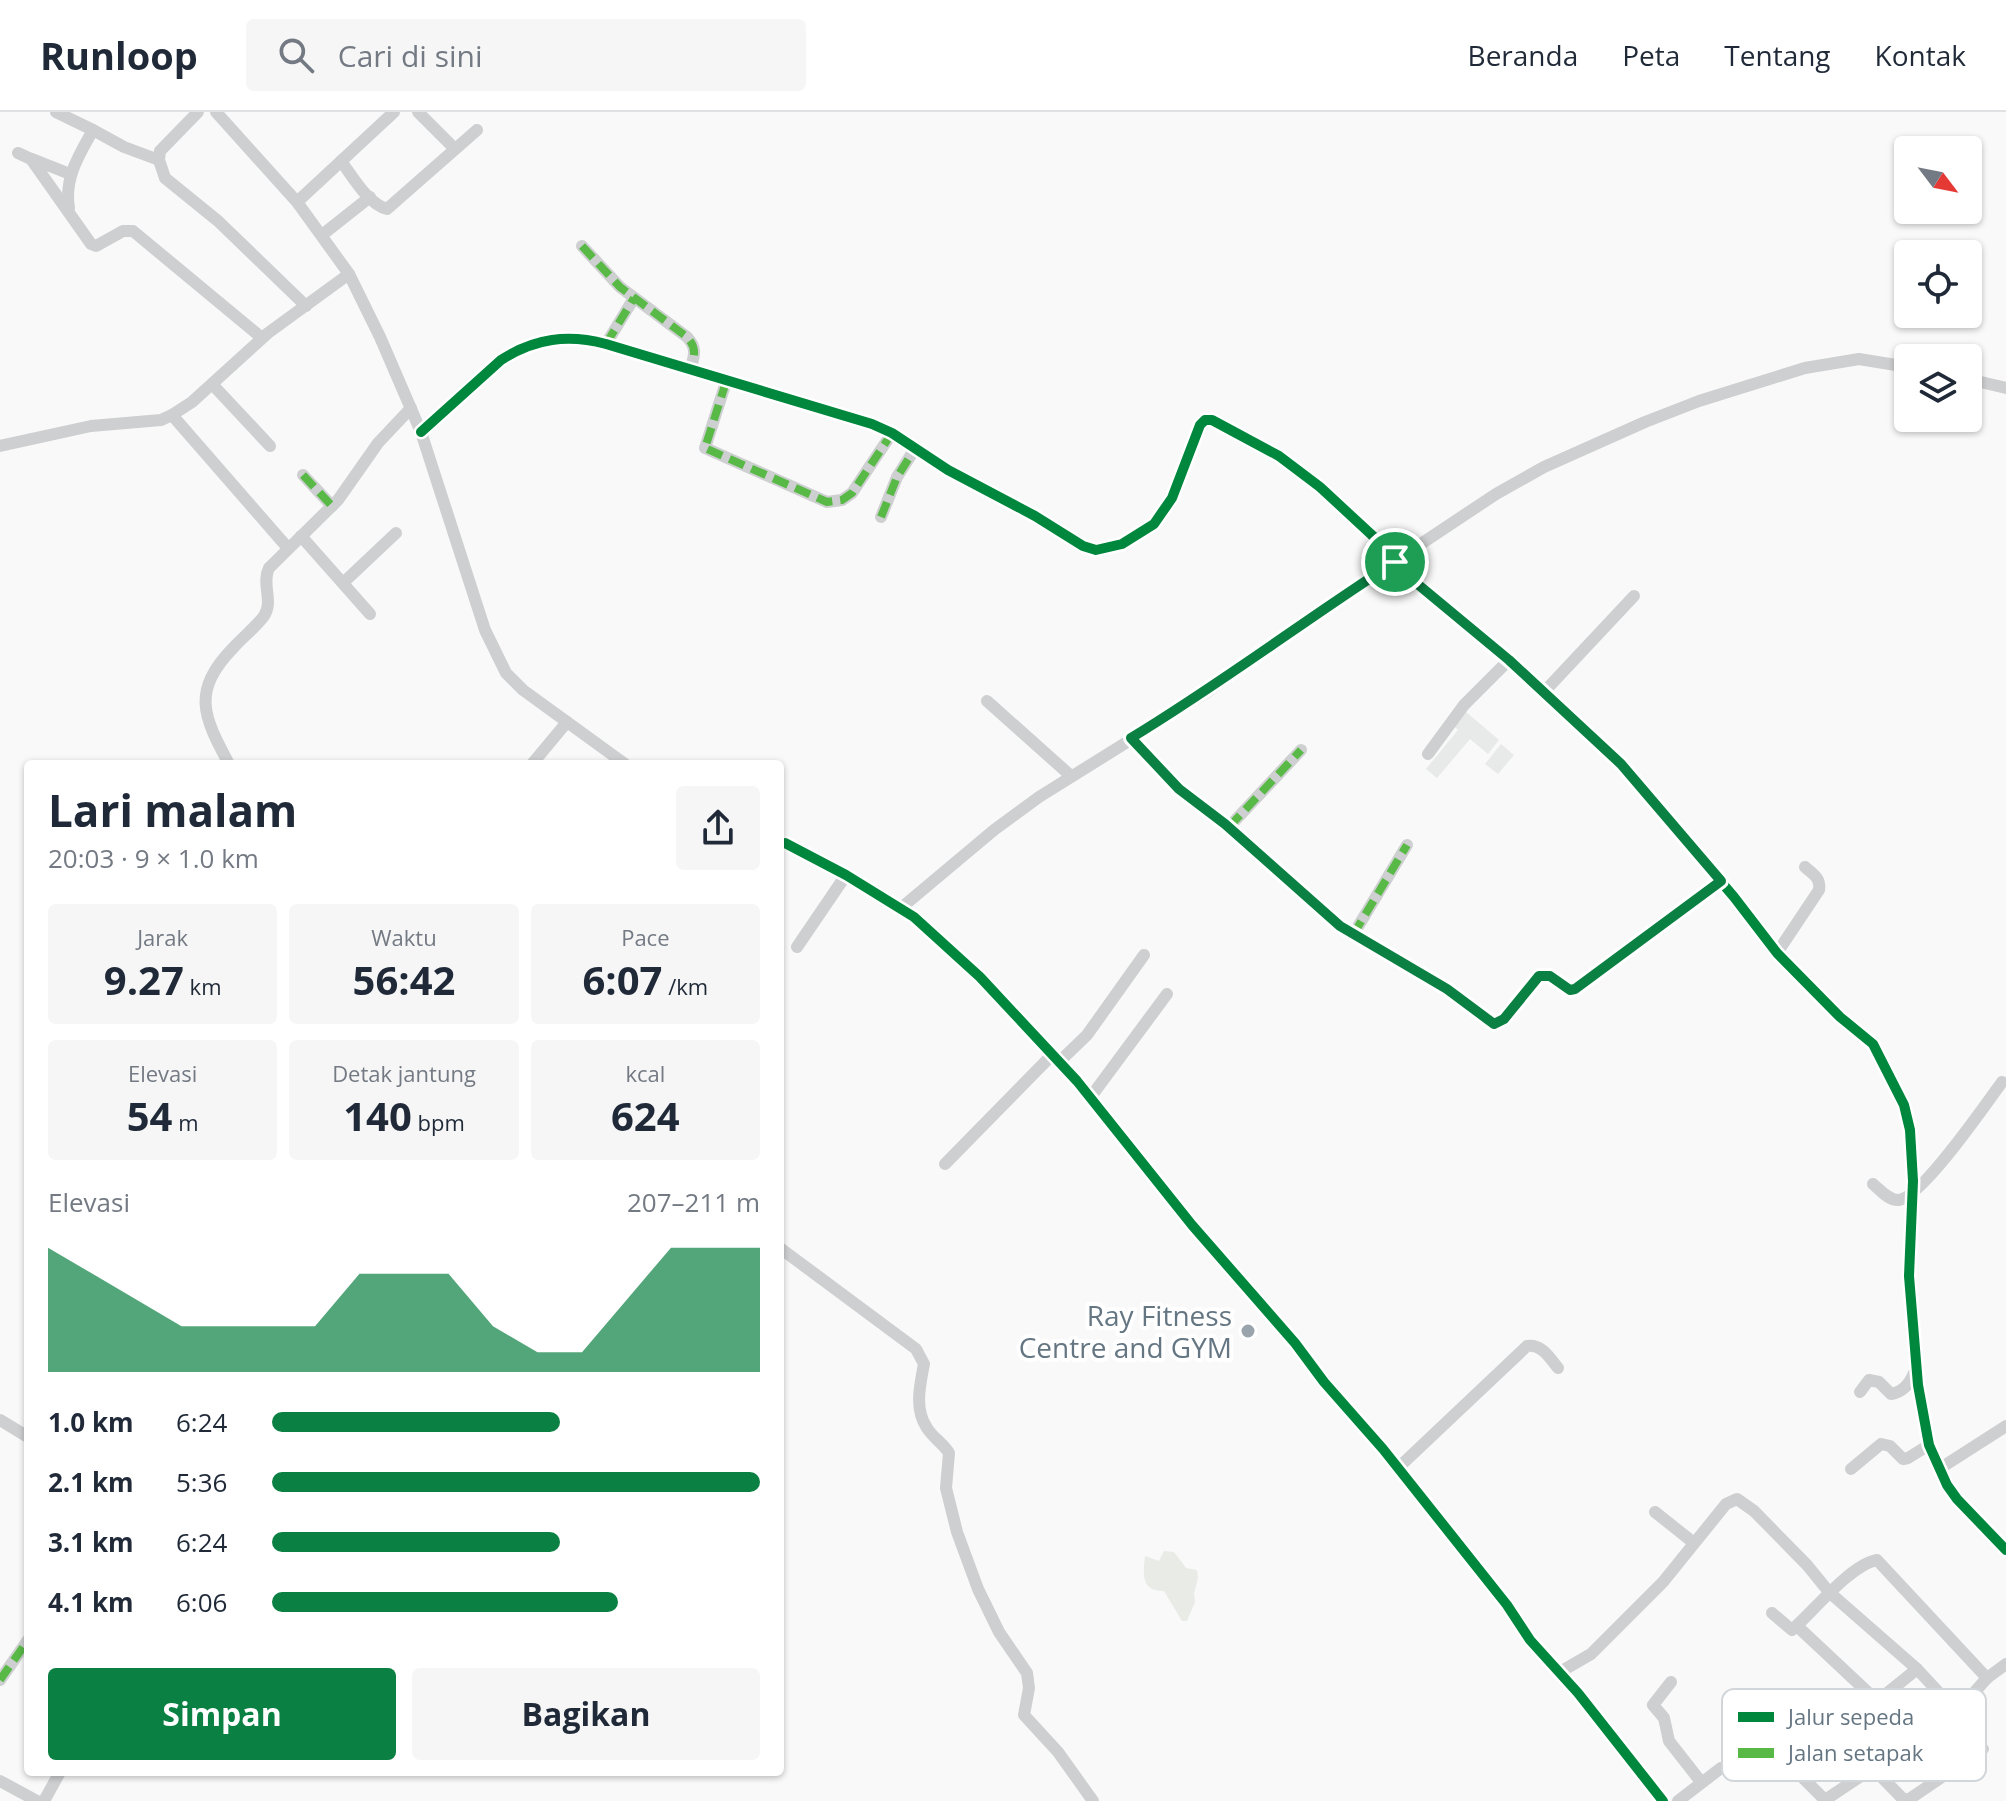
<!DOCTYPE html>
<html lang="id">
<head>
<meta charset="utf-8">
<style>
  body { margin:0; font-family:"Open Sans",sans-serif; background:#f6f6f7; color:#1f2937; height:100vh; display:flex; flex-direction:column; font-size:30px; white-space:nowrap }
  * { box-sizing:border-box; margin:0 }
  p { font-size:26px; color:#747a83 }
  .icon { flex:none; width:44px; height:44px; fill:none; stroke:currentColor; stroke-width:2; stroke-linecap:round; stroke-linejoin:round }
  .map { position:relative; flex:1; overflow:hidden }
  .details { position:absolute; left:24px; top:648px; width:760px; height:1016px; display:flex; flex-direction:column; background:#fff; border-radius:8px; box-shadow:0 2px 6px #0004 }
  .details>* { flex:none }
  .needle { width:52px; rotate:122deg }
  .buttons { position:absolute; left:1894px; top:24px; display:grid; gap:16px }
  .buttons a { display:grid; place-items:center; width:88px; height:88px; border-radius:8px; background:#fff; box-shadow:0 2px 6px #0004; font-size:40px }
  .pin { position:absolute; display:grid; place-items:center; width:68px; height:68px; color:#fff; margin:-34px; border:4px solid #fff; border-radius:50%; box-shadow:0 2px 8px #0007 }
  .round { display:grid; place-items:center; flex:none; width:84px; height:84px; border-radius:8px; background:#f6f6f7 }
  .overview { display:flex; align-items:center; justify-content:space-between; height:136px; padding:0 24px }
  h1 { font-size:44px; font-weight:700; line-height:60px }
  .figures { display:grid; grid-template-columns:repeat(3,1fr); gap:12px; height:136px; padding:8px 24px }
  .figures div { display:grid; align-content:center; border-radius:8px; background:#f6f6f7; text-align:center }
  .figures b { font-size:40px; font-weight:700 }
  .figures small { font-size:22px; font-weight:400 }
  .figures p { font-size:22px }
  .chart { height:224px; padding:16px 24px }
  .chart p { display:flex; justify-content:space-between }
  .chart svg { width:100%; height:144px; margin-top:8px; fill:#0b8043; opacity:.7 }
  .action { display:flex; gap:16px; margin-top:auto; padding:16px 24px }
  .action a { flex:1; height:92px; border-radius:8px; background:#0b8043; color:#fff; font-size:32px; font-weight:700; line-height:92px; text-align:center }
  .action a+a { background:#f6f6f7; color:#1f2937 }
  ul { padding:0 24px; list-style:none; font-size:26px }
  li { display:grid; grid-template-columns:128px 96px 1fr; align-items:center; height:60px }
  li i { height:20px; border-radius:10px; background:#0b8043 }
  header { display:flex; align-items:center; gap:48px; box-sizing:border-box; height:112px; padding:0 40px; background:#fff; border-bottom:2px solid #e0e1e3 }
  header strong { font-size:38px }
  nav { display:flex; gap:44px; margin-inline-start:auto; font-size:28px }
  .search { width:560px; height:72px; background:#f6f6f7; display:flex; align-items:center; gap:20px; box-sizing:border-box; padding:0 28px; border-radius:8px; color:#747a83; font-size:30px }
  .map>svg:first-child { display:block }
  .built { fill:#e8e9e9 }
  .green { fill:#e8ebe6 }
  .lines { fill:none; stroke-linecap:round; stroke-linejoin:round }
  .minor { stroke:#cecfd0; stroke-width:12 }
  .quiet { stroke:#58b947; stroke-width:8; stroke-dasharray:16 8; stroke-linecap:butt }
  .cycleway-casing { stroke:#fff; stroke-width:15 }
  .cycleway { stroke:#00873e; stroke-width:10 }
  .route-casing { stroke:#fff; stroke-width:16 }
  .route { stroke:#0b8043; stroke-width:10 }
  .poi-dot { fill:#99a4ac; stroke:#fff; stroke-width:3 }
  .labels { text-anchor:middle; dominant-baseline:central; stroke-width:8; stroke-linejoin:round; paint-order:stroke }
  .poi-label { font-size:28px; fill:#657683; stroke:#fff; text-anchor:end }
  .key { fill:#fff; stroke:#d1d6da; stroke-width:2 }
  .key-label { font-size:22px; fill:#657683 }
</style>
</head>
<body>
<header>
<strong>Runloop</strong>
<div class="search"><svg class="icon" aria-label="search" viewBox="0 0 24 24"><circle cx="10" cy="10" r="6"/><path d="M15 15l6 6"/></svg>Cari di sini</div>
<nav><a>Beranda</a><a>Peta</a><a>Tentang</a><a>Kontak</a></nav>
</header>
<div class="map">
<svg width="2006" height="1689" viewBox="0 0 2006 1689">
  <rect width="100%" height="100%" fill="#f9f9f9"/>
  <g class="built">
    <path d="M1465 599 1499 628 1488 642 1470 627 1437 666 1426 657 1458 618 1453 613Z"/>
    <path d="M1501 632 1514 643 1498 662 1485 652Z"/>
  </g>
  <path class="green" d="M1164 1439 1174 1440 1186 1456 1197 1458 1198 1466 1194 1482 1195 1490 1187 1509H1182L1164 1479C1141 1479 1143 1463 1145 1444L1159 1449Z"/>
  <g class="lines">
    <g class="minor">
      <path d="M56 0 93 18C79 43 64 66 69 96"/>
      <path d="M198 0 160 39 159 48 165 66 218 109 306 194"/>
      <path d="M216 0 297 90 349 162 380 225 421 320 485 518 506 561 523 578 625 652"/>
      <path d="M418 0 455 37"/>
      <path d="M93 18 124 35 159 48"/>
      <path d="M18 41 31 47 91 132 96 134 123 119H133L262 226"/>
      <path d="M32 47 70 62"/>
      <path d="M341 49C353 65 368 92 387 97L477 18"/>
      <path d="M297 90 394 0"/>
      <path d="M322 123 370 85"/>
      <path d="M582 134 620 175 687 225C698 237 694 244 690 259"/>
      <path d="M606 232 634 186"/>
      <path d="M1968 267 2006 276"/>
      <path d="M726 270 705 336 827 390 842 388 852 381 892 321"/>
      <path d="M212 272 270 334"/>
      <path d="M172 303 287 435"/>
      <path d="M421 320 501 248C535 226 568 222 606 232L872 312 892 321 948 358 1035 404 1083 434 1096 438 1122 432 1154 412 1172 386 1200 313 1205 308H1212L1279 344 1320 375 1374 425 1409 465 1509 548 1621 652 1734 785 1777 841 1840 905 1873 932 1904 993 1910 1018 1913 1069 1909 1164 1918 1273 1929 1333 1947 1373 1957 1387 2006 1438"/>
      <path d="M0 334 91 314 161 308 172 303 192 290 268 221 349 162"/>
      <path d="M303 363 332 394"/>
      <path d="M881 405 897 365 916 335"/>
      <path d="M301 424 370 502"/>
      <path d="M343 471 396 421"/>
      <path d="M1543 581 1634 484"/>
      <path d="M987 589 1071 664"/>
      <path d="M1131 626 1179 677 1225 712 1340 814 1447 877 1494 912 1504 907 1539 864H1550L1570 878 1575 877 1721 769"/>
      <path d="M1428 642 1464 593 1509 548"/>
      <path d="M229 652C203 604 191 579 234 535 243 525 256 515 264 504 274 489 261 472 269 456L338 388 378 331 411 296"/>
      <path d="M532 652 567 610"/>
      <path d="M1229 715 1301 638"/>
      <path d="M785 731 846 763 914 805 980 865 1077 969 1192 1113 1295 1231 1324 1270 1383 1337 1507 1493 1530 1528 1578 1581 1663 1689"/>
      <path d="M901 796 994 718 1039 685 1204 582 1335 489 1496 382 1544 355 1645 310 1699 289 1805 256 1859 247 1908 255"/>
      <path d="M1353 823 1407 733"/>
      <path d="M797 835 846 763"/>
      <path d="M1777 841 1819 778C1821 766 1813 762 1805 755"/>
      <path d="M1059 950 1087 923 1144 843"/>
      <path d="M1090 986 1167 882"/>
      <path d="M945 1052 1052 943"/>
      <path d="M1873 1072C1880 1078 1889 1089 1899 1088 1922 1085 1986 992 2002 970"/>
      <path d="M780 1136 916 1237 924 1252C920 1273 914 1297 927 1316 933 1326 943 1331 949 1341L946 1376 957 1420 978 1477 999 1520 1027 1561 1029 1576 1024 1603 1058 1640 1093 1689"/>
      <path d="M1860 1280 1869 1268 1879 1270 1891 1282C1904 1280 1910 1271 1914 1261"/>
      <path d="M0 1308 28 1325"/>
      <path d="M1398 1356 1527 1234C1542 1232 1549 1245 1558 1256"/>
      <path d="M1851 1357 1881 1332 1890 1334 1903 1347 1908 1346 1929 1333"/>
      <path d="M1939 1357 2006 1314"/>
      <path d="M1655 1400 1694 1431"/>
      <path d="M1772 1501 1792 1518C1813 1500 1850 1453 1877 1448L1987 1566"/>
      <path d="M1797 1514 1876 1588"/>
      <path d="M1560 1560 1591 1542 1663 1470 1726 1392 1737 1387 1754 1399 1807 1453 1829 1480 1917 1557 1957 1600"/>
      <path d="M0 1568 28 1528"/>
      <path d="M1671 1570 1653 1593 1664 1606 1669 1629 1701 1670"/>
      <path d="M1827 1609 1902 1686 1908 1688 1983 1637"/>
      <path d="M1839 1620 1917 1557"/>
      <path d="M1772 1635 1825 1688 1957 1600 1987 1566 2006 1552"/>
      <path d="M0 1669 37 1689"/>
      <path d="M44 1689 60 1660"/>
      <path d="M1678 1689 1721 1656"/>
    </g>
    <g class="quiet">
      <path d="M582 134 620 175 687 225C698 237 694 244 690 259"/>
      <path d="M606 232 634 186"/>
      <path d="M726 270 705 336 827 390 842 388 852 381 892 321"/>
      <path d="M303 363 332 394"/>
      <path d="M881 405 897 365 916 335"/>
      <path d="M1131 626 1179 677 1225 712 1340 814 1447 877 1494 912 1504 907 1539 864H1550L1570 878 1575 877 1721 769"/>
      <path d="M1229 715 1301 638"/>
      <path d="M1353 823 1407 733"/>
      <path d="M0 1568 28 1528"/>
    </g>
    <defs>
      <g id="cycleway">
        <path d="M421 320 501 248C535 226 568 222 606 232L872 312 892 321 948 358 1035 404 1083 434 1096 438 1122 432 1154 412 1172 386 1200 313 1205 308H1212L1279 344 1320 375 1374 425 1409 465 1509 548 1621 652 1734 785 1777 841 1840 905 1873 932 1904 993 1910 1018 1913 1069 1909 1164 1918 1273 1929 1333 1947 1373 1957 1387 2006 1438"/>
        <path d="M785 731 846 763 914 805 980 865 1077 969 1192 1113 1295 1231 1324 1270 1383 1337 1507 1493 1530 1528 1578 1581 1663 1689"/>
      </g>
    </defs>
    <use href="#cycleway" class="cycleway-casing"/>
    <use href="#cycleway" class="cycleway"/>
  </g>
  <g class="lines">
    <defs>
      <path id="route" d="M1395 450 1409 465 1509 548 1621 652 1721 769 1575 877 1570 878 1550 864H1539L1504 907 1494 912 1447 877 1340 814 1225 712 1179 677 1131 626C1222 571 1306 507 1395 450Z"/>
    </defs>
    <use href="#route" class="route-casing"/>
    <use href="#route" class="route"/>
  </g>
  <circle class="poi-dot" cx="1248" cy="1219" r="8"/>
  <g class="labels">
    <g class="poi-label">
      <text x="1232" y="1203">Ray Fitness<tspan x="1232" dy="32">Centre and GYM</tspan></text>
    </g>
  </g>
  <rect x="1722" y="1577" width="264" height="92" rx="12" class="key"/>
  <rect x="1738" y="1600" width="36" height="10" fill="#00873e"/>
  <rect x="1738" y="1636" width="36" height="10" fill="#58b947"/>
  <g class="key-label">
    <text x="1788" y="1613">Jalur sepeda</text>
    <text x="1788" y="1649">Jalan setapak</text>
  </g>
</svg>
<div class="buttons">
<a><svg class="needle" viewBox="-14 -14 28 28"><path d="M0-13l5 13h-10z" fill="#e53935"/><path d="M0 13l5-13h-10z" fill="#747a83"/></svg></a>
<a><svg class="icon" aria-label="locate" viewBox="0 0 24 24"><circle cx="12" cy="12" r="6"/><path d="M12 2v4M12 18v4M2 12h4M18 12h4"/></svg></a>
<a><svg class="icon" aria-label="layers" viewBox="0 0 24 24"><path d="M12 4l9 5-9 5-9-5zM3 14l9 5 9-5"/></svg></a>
</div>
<div class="pin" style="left:1395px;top:450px;background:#1e9e55"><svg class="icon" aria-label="arrive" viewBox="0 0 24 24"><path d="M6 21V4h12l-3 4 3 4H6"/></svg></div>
<section class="details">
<div class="overview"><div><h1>Lari malam</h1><p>20:03 · 9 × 1.0 km</p></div><a class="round"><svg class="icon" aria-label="share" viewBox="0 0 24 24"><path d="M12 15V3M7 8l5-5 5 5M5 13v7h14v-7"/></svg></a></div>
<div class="figures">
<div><p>Jarak</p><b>9.27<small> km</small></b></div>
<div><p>Waktu</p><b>56:42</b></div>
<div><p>Pace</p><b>6:07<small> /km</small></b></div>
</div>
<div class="figures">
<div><p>Elevasi</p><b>54<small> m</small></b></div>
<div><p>Detak jantung</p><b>140<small> bpm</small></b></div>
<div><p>kcal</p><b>624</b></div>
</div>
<div class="chart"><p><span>Elevasi</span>207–211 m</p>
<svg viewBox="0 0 160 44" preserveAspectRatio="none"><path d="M0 44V6L10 14L20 22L30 30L40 30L50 30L60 30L70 14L80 14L90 14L100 30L110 38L120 38L130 22L140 6L150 6L160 6V44z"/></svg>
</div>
<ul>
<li><b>1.0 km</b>6:24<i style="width:59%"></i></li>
<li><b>2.1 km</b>5:36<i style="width:100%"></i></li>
<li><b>3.1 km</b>6:24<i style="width:59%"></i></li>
<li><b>4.1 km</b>6:06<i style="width:71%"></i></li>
</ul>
<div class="action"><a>Simpan</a><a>Bagikan</a></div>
</section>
</div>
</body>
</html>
